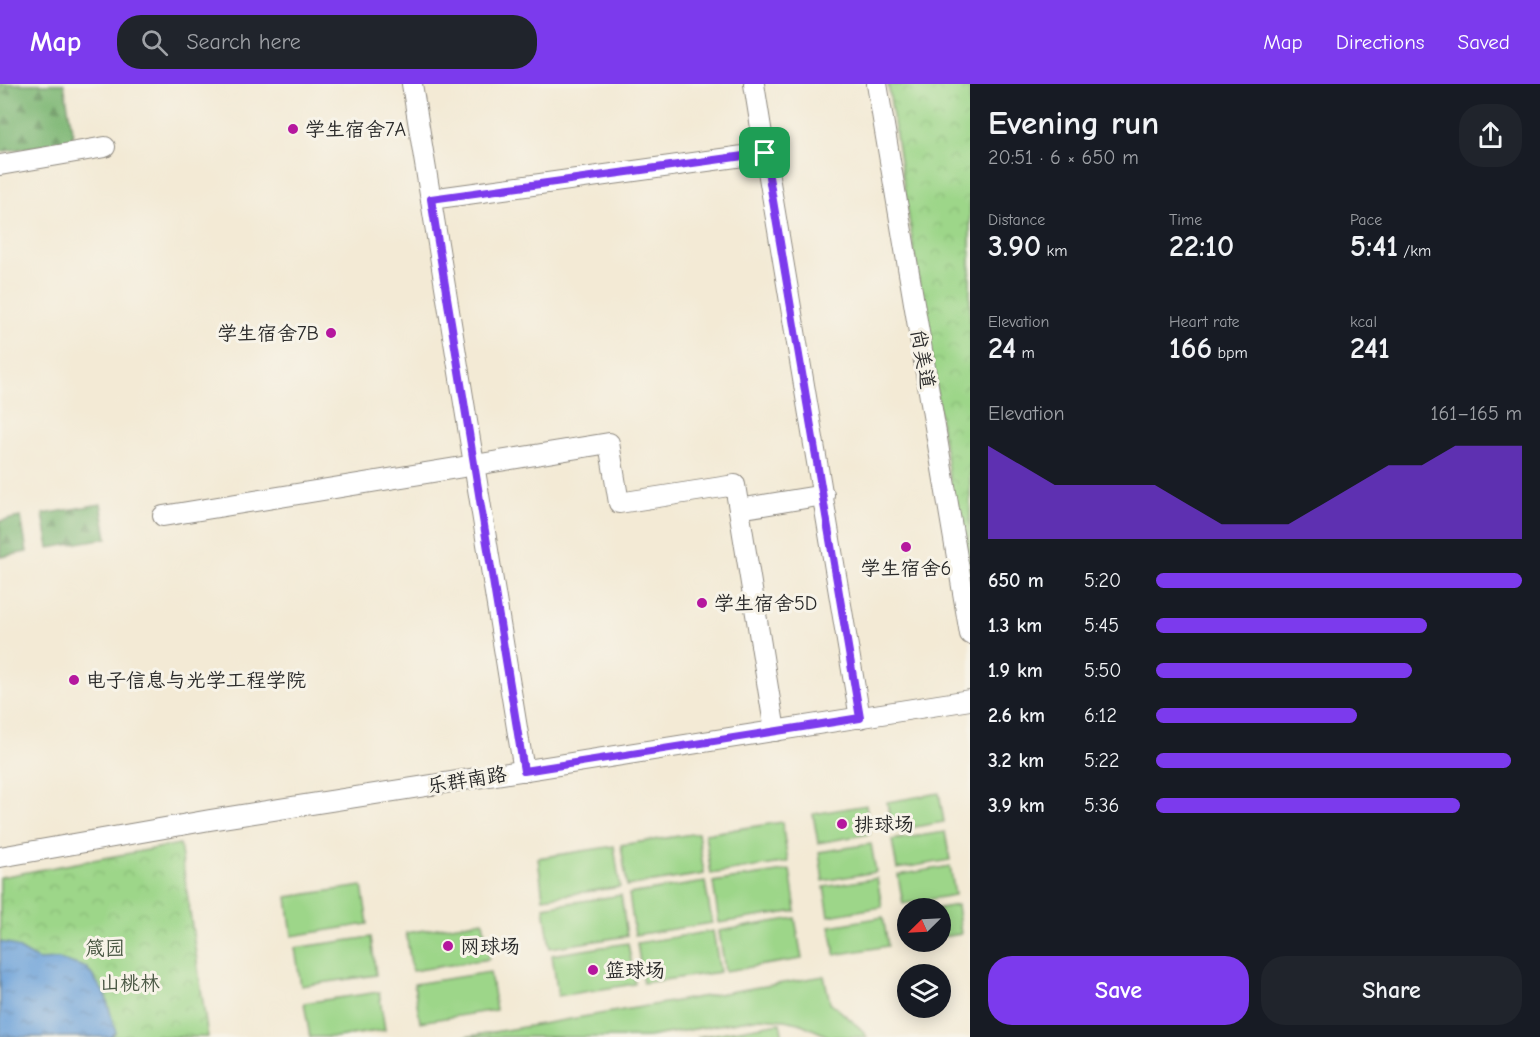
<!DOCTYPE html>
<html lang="en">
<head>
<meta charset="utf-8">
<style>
  body { margin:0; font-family:"Comic Neue","LXGW WenKai TC",sans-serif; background:#20242c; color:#f1f3f6; height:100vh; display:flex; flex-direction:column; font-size:22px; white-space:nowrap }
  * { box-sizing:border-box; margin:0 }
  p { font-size:20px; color:#9ea1a6 }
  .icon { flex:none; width:33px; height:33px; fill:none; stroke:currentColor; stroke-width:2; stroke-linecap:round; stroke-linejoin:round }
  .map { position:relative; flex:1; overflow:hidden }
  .details { display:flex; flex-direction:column; background:#171b24; width:570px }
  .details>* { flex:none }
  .needle { width:39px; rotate:246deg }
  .fabs { position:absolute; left:897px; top:814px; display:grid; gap:12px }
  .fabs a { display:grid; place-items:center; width:54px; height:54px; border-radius:50%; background:#171b24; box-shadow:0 3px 15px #0003; font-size:30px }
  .pin { position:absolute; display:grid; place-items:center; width:51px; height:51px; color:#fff; margin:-26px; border-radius:12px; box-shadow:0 3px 9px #0006 }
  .round { display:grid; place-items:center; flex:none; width:63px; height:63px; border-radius:24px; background:#20242c }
  .headline { display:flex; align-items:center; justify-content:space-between; height:102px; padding:0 18px }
  h1 { font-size:33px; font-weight:600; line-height:45px }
  .figures { display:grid; grid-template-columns:repeat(3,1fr); gap:9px; height:102px; padding:6px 18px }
  .figures div { display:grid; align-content:center }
  .figures b { font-size:30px; font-weight:600 }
  .figures small { font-size:16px; font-weight:400 }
  .figures p { font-size:16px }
  .chart { height:168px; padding:12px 18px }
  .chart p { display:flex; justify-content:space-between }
  .chart svg { width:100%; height:108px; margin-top:6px; fill:#7c3aed; opacity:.7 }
  .button { display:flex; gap:12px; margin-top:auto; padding:12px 18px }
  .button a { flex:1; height:69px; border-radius:24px; background:#7c3aed; color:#fff; font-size:24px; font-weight:600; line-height:69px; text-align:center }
  .button a+a { background:#20242c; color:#f1f3f6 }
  ul { padding:0 18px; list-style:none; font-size:20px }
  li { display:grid; grid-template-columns:96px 72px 1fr; align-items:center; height:45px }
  li i { height:15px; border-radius:8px; background:#7c3aed }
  header { display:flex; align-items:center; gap:36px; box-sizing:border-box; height:84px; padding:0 30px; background:#7c3aed; color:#fff }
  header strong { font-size:28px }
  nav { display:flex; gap:33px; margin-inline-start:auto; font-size:21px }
  .search { width:420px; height:54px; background:#20242c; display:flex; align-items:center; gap:15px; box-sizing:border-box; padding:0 21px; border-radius:24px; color:#9ea1a6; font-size:22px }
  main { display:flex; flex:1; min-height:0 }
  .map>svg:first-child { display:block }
  .forest { fill:url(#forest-firs); stroke:#547150; stroke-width:1.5 }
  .park { fill:url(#park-crowns); stroke:#64805a; stroke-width:1.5 }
  .pitch { fill:#9dd689; stroke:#64805a; stroke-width:1.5 }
  .water { fill:url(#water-ripples); stroke:#4c6682; stroke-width:1.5 }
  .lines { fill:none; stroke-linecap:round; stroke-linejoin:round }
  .street-casing { stroke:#8f8a80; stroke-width:22 }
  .street { stroke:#fff; stroke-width:20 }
  .route-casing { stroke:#fff; stroke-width:12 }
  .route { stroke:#7c3aed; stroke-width:8 }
  .poi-dot { fill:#b5179e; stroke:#f7f3e8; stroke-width:2 }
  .labels { text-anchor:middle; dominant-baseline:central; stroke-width:6; stroke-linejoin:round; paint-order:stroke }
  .poi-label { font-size:20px; fill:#2b2b2b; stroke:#f7f3e8; text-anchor:start }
  .street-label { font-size:20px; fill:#2b2b2b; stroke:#f7f3e8 }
  .park-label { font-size:20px; fill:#485642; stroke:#f7f3e8 }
</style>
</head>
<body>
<header>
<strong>Map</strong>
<div class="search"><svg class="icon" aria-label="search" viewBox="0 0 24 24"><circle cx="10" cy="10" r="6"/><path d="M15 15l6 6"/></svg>Search here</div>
<nav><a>Map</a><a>Directions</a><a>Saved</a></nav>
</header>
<main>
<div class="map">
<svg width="970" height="953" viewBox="0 0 970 953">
  <defs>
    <pattern id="forest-firs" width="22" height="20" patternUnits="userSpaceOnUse" patternTransform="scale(1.5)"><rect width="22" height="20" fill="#7eb775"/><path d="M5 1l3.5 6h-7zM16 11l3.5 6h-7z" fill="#679560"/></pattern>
    <pattern id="park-crowns" width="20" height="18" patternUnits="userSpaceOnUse" patternTransform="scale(1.5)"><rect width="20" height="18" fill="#9dd689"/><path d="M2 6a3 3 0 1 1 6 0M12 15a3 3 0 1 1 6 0" fill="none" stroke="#87b876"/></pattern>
    <pattern id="water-ripples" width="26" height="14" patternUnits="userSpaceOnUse" patternTransform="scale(1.5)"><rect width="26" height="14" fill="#6ca1d9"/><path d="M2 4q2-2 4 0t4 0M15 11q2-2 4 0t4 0" fill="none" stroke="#5983b0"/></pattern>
  </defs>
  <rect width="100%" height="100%" fill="#f7f3e8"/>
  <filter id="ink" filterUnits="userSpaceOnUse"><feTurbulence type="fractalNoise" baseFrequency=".0167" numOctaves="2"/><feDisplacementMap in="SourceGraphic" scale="12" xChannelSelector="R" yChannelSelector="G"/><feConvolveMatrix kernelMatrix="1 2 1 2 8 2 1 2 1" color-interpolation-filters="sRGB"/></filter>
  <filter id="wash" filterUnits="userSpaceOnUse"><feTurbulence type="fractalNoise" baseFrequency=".008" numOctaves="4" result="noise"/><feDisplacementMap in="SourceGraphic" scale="24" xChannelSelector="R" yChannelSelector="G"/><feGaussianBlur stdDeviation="1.35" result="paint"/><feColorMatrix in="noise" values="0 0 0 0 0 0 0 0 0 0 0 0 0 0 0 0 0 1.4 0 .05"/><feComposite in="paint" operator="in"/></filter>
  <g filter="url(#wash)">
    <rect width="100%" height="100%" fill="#f3ead5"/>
    <g class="forest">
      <path d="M0 0H64L74 57 0 68Z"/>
      <path d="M101 420 107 454 49 464 43 430Z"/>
      <path d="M21 433 27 468 0 473V437Z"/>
    </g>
    <g class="park">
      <path d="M888 0H970V551L960 462Z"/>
      <path d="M180 760 208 953H0V793Z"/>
    </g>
    <g class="pitch">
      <path d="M939 709 944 738 892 747 887 718Z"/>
      <path d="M866 721 870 750 818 759 813 730Z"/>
      <path d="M782 738 788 778 711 790 705 750Z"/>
      <path d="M945 748 950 776 897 785 892 756Z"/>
      <path d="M698 749 704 790 627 802 621 761Z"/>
      <path d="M871 760 876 788 823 797 819 768Z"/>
      <path d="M614 762 620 803 543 814 538 774Z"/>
      <path d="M950 782 955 811 903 820 898 791Z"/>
      <path d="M790 786 796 827 719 839 713 798Z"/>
      <path d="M877 794 882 823 829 832 824 803Z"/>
      <path d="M705 798 712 839 635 851 629 810Z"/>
      <path d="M362 802 368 840 292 852 287 813Z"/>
      <path d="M621 811 627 852 550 864 544 823Z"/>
      <path d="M957 821 961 850 941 853 940 825H934Z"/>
      <path d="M883 833 888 862 835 871 830 842Z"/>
      <path d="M795 834 802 875 725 887 719 847Z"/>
      <path d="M483 837 489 875 412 887 406 849Z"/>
      <path d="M713 847 720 888 643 899 637 859Z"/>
      <path d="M371 853 376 891 301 902 295 864Z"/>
      <path d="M628 859 635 900 558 912 552 871Z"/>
      <path d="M490 888 496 926 420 938 414 900Z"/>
      <path d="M824 892 830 918 860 944 867 953H830L799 939 784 936 760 934 648 953H464Z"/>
      <path d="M379 908 385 946 336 953H310L304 919Z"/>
      <path d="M780 939 783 953H697Z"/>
    </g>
    <path class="water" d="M0 858 11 860 38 876 59 875 87 884 105 910 116 948 111 953H0Z"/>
  </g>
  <g filter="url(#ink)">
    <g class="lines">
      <defs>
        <g id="street">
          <path d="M412 0 524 687"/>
          <path d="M877 0 970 550"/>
          <path d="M765 69 860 634"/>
          <path d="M0 81 105 63"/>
          <path d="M431 115 765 69 754 0"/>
          <path d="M739 425 824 411"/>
          <path d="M163 432 609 359 619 419 735 401 775 647"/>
          <path d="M0 773 210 736 970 616"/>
        </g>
      </defs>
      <use href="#street" class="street-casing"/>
      <use href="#street" class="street"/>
    </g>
  </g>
  <g class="lines" filter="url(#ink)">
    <defs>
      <path id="route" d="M765 69 860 634 524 687 431 115Z"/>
    </defs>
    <use href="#route" class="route-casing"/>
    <use href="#route" class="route"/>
  </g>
  <g class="poi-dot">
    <circle cx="293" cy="45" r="6"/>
    <circle cx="331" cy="249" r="6"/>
    <circle cx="906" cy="463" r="6"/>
    <circle cx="702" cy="519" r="6"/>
    <circle cx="74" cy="596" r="6"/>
    <circle cx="842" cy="740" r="6"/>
    <circle cx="448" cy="862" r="6"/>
    <circle cx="593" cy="886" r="6"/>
  </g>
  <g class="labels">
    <g class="poi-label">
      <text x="305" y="45">学生宿舍7A</text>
      <text x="319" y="249" text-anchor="end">学生宿舍7B</text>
      <text x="906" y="484" text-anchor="middle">学生宿舍6</text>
      <text x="714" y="519">学生宿舍5D</text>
      <text x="86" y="596">电子信息与光学工程学院</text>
      <text x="854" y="740">排球场</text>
      <text x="460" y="862">网球场</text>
      <text x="605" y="886">篮球场</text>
    </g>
    <g class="street-label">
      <text transform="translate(923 275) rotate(80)">尚美道</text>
      <text transform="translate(467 696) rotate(-9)">乐群南路</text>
    </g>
    <g class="park-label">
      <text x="105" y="864">箴园</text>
      <text x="130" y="899">山桃林</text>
    </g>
  </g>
</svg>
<div class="fabs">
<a><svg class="needle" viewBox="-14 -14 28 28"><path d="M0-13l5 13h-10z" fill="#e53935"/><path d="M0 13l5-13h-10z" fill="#9ea1a6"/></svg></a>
<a><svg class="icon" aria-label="layers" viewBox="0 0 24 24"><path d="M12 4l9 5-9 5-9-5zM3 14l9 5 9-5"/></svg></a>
</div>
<div class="pin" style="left:765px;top:69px;background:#1e9e55"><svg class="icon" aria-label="arrive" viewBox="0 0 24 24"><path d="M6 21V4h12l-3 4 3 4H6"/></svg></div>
</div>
<section class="details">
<div class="headline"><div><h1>Evening run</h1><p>20:51 · 6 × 650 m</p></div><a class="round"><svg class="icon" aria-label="share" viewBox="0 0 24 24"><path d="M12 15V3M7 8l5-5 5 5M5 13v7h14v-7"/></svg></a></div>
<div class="figures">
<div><p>Distance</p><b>3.90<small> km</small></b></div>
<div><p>Time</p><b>22:10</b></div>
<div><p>Pace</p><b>5:41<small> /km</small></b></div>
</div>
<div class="figures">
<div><p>Elevation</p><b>24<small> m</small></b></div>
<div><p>Heart rate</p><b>166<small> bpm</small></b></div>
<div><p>kcal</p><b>241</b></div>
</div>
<div class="chart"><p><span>Elevation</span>161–165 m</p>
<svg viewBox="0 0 160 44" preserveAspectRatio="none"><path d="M0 44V6L10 14L20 22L30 22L40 22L50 22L60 30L70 38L80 38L90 38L100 30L110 22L120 14L130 14L140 6L150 6L160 6V44z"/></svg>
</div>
<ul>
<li><b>650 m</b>5:20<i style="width:100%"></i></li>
<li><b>1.3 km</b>5:45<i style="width:74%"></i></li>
<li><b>1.9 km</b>5:50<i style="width:70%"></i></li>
<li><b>2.6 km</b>6:12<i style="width:55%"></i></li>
<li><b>3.2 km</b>5:22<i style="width:97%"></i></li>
<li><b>3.9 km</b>5:36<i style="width:83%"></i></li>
</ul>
<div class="button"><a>Save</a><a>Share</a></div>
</section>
</main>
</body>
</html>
